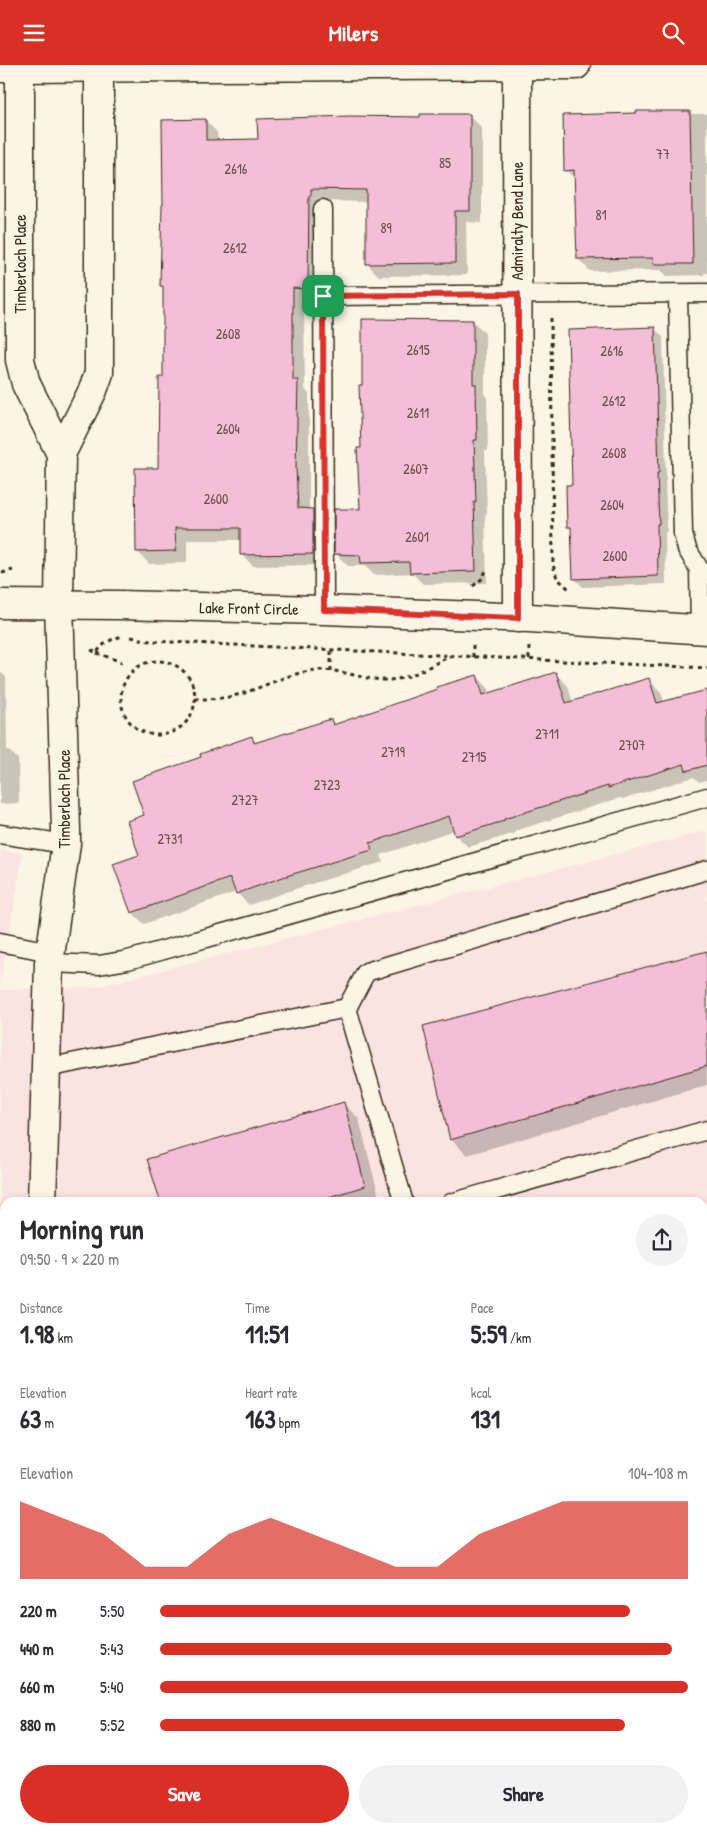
<!DOCTYPE html>
<html lang="en">
<head>
<meta charset="utf-8">
<style>
  body { margin:0; font-family:"Patrick Hand",sans-serif; background:#f2f2f3; color:#2b2b33; height:100vh; display:flex; flex-direction:column; font-size:19px; white-space:nowrap }
  * { box-sizing:border-box; margin:0 }
  p { font-size:16px; color:#7c7c81 }
  .icon { flex:none; width:28px; height:28px; fill:none; stroke:currentColor; stroke-width:2; stroke-linecap:round; stroke-linejoin:round }
  .map { position:relative; flex:1; overflow:hidden }
  .panel { position:absolute; left:0px; top:1132px; width:708px; height:636px; display:flex; flex-direction:column; background:#fff; border-radius:15px 15px 0 0; box-shadow:0 2px 8px #0003 }
  .panel>* { flex:none }
  .pin { position:absolute; display:grid; place-items:center; width:42px; height:42px; color:#fff; margin:-21px; border-radius:10px; box-shadow:0 2px 8px #0006 }
  .round { display:grid; place-items:center; flex:none; width:52px; height:52px; border-radius:26px; background:#f2f2f3 }
  .head { display:flex; align-items:center; justify-content:space-between; height:85px; padding:0 20px }
  h1 { font-size:28px; font-weight:800; line-height:38px }
  .metrics { display:grid; grid-template-columns:repeat(3,1fr); gap:8px; height:85px; padding:5px 20px }
  .metrics div { display:grid; align-content:center }
  .metrics b { font-size:25px; font-weight:800 }
  .metrics small { font-size:14px; font-weight:400 }
  .metrics p { font-size:14px }
  .chart { height:140px; padding:10px 20px }
  .chart p { display:flex; justify-content:space-between }
  .chart svg { width:100%; height:90px; margin-top:5px; fill:#d93025; opacity:.7 }
  .primary-button { display:flex; gap:10px; margin-top:auto; padding:10px 20px }
  .primary-button a { flex:1; height:58px; border-radius:30px; background:#d93025; color:#fff; font-size:20px; font-weight:800; line-height:58px; text-align:center }
  .primary-button a+a { background:#f2f2f3; color:#2b2b33 }
  ul { padding:0 20px; list-style:none; font-size:16px }
  li { display:grid; grid-template-columns:80px 60px 1fr; align-items:center; height:38px }
  li i { height:12px; border-radius:6px; background:#d93025 }
  header { display:flex; justify-content:space-between; align-items:center; height:65px; padding:0 20px; background:#d93025; color:#fff; font-size:22px; font-weight:800 }
  .map>svg:first-child { display:block }
  .built { fill:#fae4e1 }
  .shadow { fill:#0003 }
  .building { fill:#f5bed7; stroke:#3b2a1e }
  .lines { fill:none; stroke-linecap:round; stroke-linejoin:round }
  .lane-casing { stroke:#3b2a1e; stroke-width:21 }
  .street-casing { stroke:#3b2a1e; stroke-width:31 }
  .path { stroke:#3b2a1e; stroke-width:3; stroke-dasharray:4 4; stroke-linecap:butt }
  .lane { stroke:#fcf5e5; stroke-width:18 }
  .street { stroke:#fcf5e5; stroke-width:28 }
  .route-casing { stroke:#fff; stroke-width:10 }
  .route { stroke:#d93025; stroke-width:6 }
  .labels { text-anchor:middle; dominant-baseline:central; stroke-width:4.5; stroke-linejoin:round; paint-order:stroke }
  .number-label { font-size:14px; fill:#6a4f4c }
  .street-label { font-size:16px; fill:#3b2a1e; stroke:#fcf5e5 }
</style>
</head>
<body>
<header><svg class="icon" aria-label="menu" viewBox="0 0 24 24"><path d="M4 6h16M4 12h16M4 18h16"/></svg>Milers<svg class="icon" aria-label="search" viewBox="0 0 24 24"><circle cx="10" cy="10" r="6"/><path d="M15 15l6 6"/></svg></header>
<div class="map">
<svg width="707" height="1768" viewBox="0 0 707 1768">
  <rect width="100%" height="100%" fill="#fcf5e5"/>
  <filter id="ink" filterUnits="userSpaceOnUse"><feTurbulence type="fractalNoise" baseFrequency=".02" numOctaves="2"/><feDisplacementMap in="SourceGraphic" scale="10" xChannelSelector="R" yChannelSelector="G"/><feConvolveMatrix kernelMatrix="1 2 1 2 8 2 1 2 1" color-interpolation-filters="sRGB"/></filter>
  <g filter="url(#ink)">
    <g class="built">
      <path d="M707 766V1768H188L187 1764H702V1138H5V1590H0V925L96 922Z"/>
      <path d="M0 785 23 788 0 922Z"/>
    </g>
    <g class="shadow">
      <path d="M689 47 691 49H707V208H704V210L667 211 661 205 590 206 578 194 576 115 566 105Z"/>
      <path d="M470 51 482 63V158L466 157 467 210 379 211 367 199V137L322 136 319 235H304L305 324 309 329V445H313L325 457V500L253 501 241 489V475H187V498L149 499 137 486 159 404 164 313V223L162 221 205 55 217 67 218 76 259 75 422 53Z"/>
      <path d="M473 256 485 268V330L487 332 488 386H485L487 449H485L487 518 423 519 412 508 374 510 365 501H348L336 489 361 445 362 384Z"/>
      <path d="M654 263 663 272 666 416H665L667 467H665L666 519 583 522 574 513 572 465 569 461 574 421Z"/>
      <path d="M0 607 6 612 7 684 18 694 19 738 0 739Z"/>
      <path d="M556 609 568 621 573 638 649 615 661 627 664 637 707 627V715L699 717 694 712 622 734 620 733 515 766 516 768 468 782 456 770 454 765 381 790 383 797 295 824 249 840 236 827 144 859 132 847 146 751 202 693 251 672 257 678 331 655 336 660 477 611 489 624 491 629Z"/>
      <path d="M707 887V1020L467 1090 451 1074Z"/>
      <path d="M344 1039 359 1054 380 1136 162 1138Z"/>
      <path d="M707 1150V1284L702 1285V1151Z"/>
      <path d="M707 1429V1620L702 1621V1430Z"/>
      <path d="M266 1764H386L394 1768H268Z"/>
    </g>
    <g class="building">
      <path d="M636 46H690L693 199H654L653 193 577 194 574 105 564 106 563 50 636 48Z"/>
      <path d="M420 49H470V146H455V198L366 199V125L311 124V131H309L308 224 293 223V315H298L296 402 298 443 313 444V489L240 490V463H175L176 486 136 487 135 403H158L159 312H163V221H160L162 140H163L162 55 206 54V75L258 74 257 54 350 51 420 52Z"/>
      <path d="M362 254 473 255V319H476L477 375H474L476 437H474L476 506 410 508 409 497 361 498 360 490 334 489V444H360L357 383H361L359 320H362Z"/>
      <path d="M655 262 659 408H657L659 459H657L658 511 573 514 571 462H567L566 420H572L568 265Z"/>
      <path d="M556 607 566 638 649 613 657 638 707 625V700L686 706 684 699 608 723V721L504 754V756L455 771 449 751 370 778 372 785 283 812 236 829 230 813 131 848 113 799 139 790 127 756 144 750 132 716 201 692 200 689 252 671 254 678 331 654 333 660 437 624 436 622 477 610 483 630Z"/>
      <path d="M707 886V1001L450 1075 423 961Z"/>
      <path d="M344 1037 365 1121 309 1138H161L147 1094Z"/>
    </g>
    <g class="lines">
      <defs>
        <g id="lane">
          <path d="M323 144 324 545"/>
          <path d="M678 229 683 469 687 484 699 504 700 565"/>
          <path d="M323 231 707 228"/>
          <path d="M0 769 66 779"/>
          <path d="M0 877 50 887"/>
          <path d="M49 898 99 900 128 895 707 732"/>
          <path d="M347 943 404 1138"/>
          <path d="M46 1003 347 943 366 907 707 805"/>
          <path d="M451 1138 707 1065"/>
          <path d="M0 1193H5"/>
          <path d="M702 1335 707 1333"/>
          <path d="M0 1528 5 1529"/>
          <path d="M560 1764 561 1768"/>
          <path d="M615 1764 616 1768"/>
          <path d="M666 1768 667 1764"/>
        </g>
        <g id="street">
          <path d="M20 0V295L26 319 61 389 59 539 66 764V779L49 898 42 1138"/>
          <path d="M517 0 518 553"/>
          <path d="M0 3 576 0"/>
          <path d="M61 389 93 325 99 308V0"/>
          <path d="M0 539 118 540 324 545 530 553 707 565"/>
          <path d="M87 1764 88 1768"/>
          <path d="M162 1764 163 1768"/>
        </g>
      </defs>
      <use href="#lane" class="lane-casing"/>
      <use href="#street" class="street-casing"/>
      <g class="path">
        <path d="M551 253 553 500 557 513 570 525"/>
        <path d="M2 508 13 505"/>
        <path d="M473 521 483 513 487 503"/>
        <path d="M131 572 150 576 707 603"/>
        <path d="M91 585 97 588C102 578 112 574 123 571"/>
        <path d="M97 588 122 597"/>
        <path d="M473 592V579"/>
        <path d="M529 594V582"/>
        <circle cx="158" cy="633" r="37"/>
        <path d="M331 606V585"/>
        <path d="M195 634C207 634 221 634 233 631 259 625 283 610 310 606 336 601 363 616 389 615 411 614 431 600 450 591"/>
        <path d="M702 1721 707 1720"/>
        <path d="M447 1764 455 1768"/>
        <path d="M394 1767 396 1764"/>
      </g>
      <use href="#lane" class="lane"/>
      <use href="#street" class="street"/>
    </g>
  </g>
  <g class="lines" filter="url(#ink)">
    <defs>
      <path id="route" d="M518 229V553L324 545 323 231Z"/>
    </defs>
    <use href="#route" class="route-casing"/>
    <use href="#route" class="route"/>
  </g>
  <g class="labels">
    <g class="number-label">
      <text x="663" y="88">77</text>
      <text x="445" y="97">85</text>
      <text x="236" y="103">2616</text>
      <text x="601" y="149">81</text>
      <text x="386" y="162">89</text>
      <text x="235" y="182">2612</text>
      <text x="228" y="268">2608</text>
      <text x="418" y="284">2615</text>
      <text x="612" y="285">2616</text>
      <text x="614" y="335">2612</text>
      <text x="418" y="347">2611</text>
      <text x="228" y="363">2604</text>
      <text x="614" y="387">2608</text>
      <text x="416" y="403">2607</text>
      <text x="216" y="433">2600</text>
      <text x="612" y="439">2604</text>
      <text x="417" y="471">2601</text>
      <text x="615" y="490">2600</text>
      <text x="547" y="668">2711</text>
      <text x="632" y="679">2707</text>
      <text x="393" y="686">2719</text>
      <text x="474" y="691">2715</text>
      <text x="327" y="719">2723</text>
      <text x="245" y="734">2727</text>
      <text x="170" y="773">2731</text>
    </g>
    <g class="street-label">
      <text transform="translate(517 156) rotate(-90)">Admiralty Bend Lane</text>
      <text transform="translate(20 199) rotate(-90)">Timberloch Place</text>
      <text transform="translate(249 543) rotate(1)">Lake Front Circle</text>
      <text transform="translate(64 734) rotate(-90)">Timberloch Place</text>
    </g>
  </g>
</svg>
<div class="pin" style="left:323px;top:231px;background:#1e9e55"><svg class="icon" aria-label="arrive" viewBox="0 0 24 24"><path d="M6 21V4h12l-3 4 3 4H6"/></svg></div>
<section class="panel">
<div class="head"><div><h1>Morning run</h1><p>09:50 · 9 × 220 m</p></div><a class="round"><svg class="icon" aria-label="share" viewBox="0 0 24 24"><path d="M12 15V3M7 8l5-5 5 5M5 13v7h14v-7"/></svg></a></div>
<div class="metrics">
<div><p>Distance</p><b>1.98<small> km</small></b></div>
<div><p>Time</p><b>11:51</b></div>
<div><p>Pace</p><b>5:59<small> /km</small></b></div>
</div>
<div class="metrics">
<div><p>Elevation</p><b>63<small> m</small></b></div>
<div><p>Heart rate</p><b>163<small> bpm</small></b></div>
<div><p>kcal</p><b>131</b></div>
</div>
<div class="chart"><p><span>Elevation</span>104–108 m</p>
<svg viewBox="0 0 160 44" preserveAspectRatio="none"><path d="M0 44V6L10 14L20 22L30 38L40 38L50 22L60 14L70 22L80 30L90 38L100 38L110 22L120 14L130 6L140 6L150 6L160 6V44z"/></svg>
</div>
<ul>
<li><b>220 m</b>5:50<i style="width:89%"></i></li>
<li><b>440 m</b>5:43<i style="width:97%"></i></li>
<li><b>660 m</b>5:40<i style="width:100%"></i></li>
<li><b>880 m</b>5:52<i style="width:88%"></i></li>
</ul>
<div class="primary-button"><a>Save</a><a>Share</a></div>
</section>
</div>
</body>
</html>
